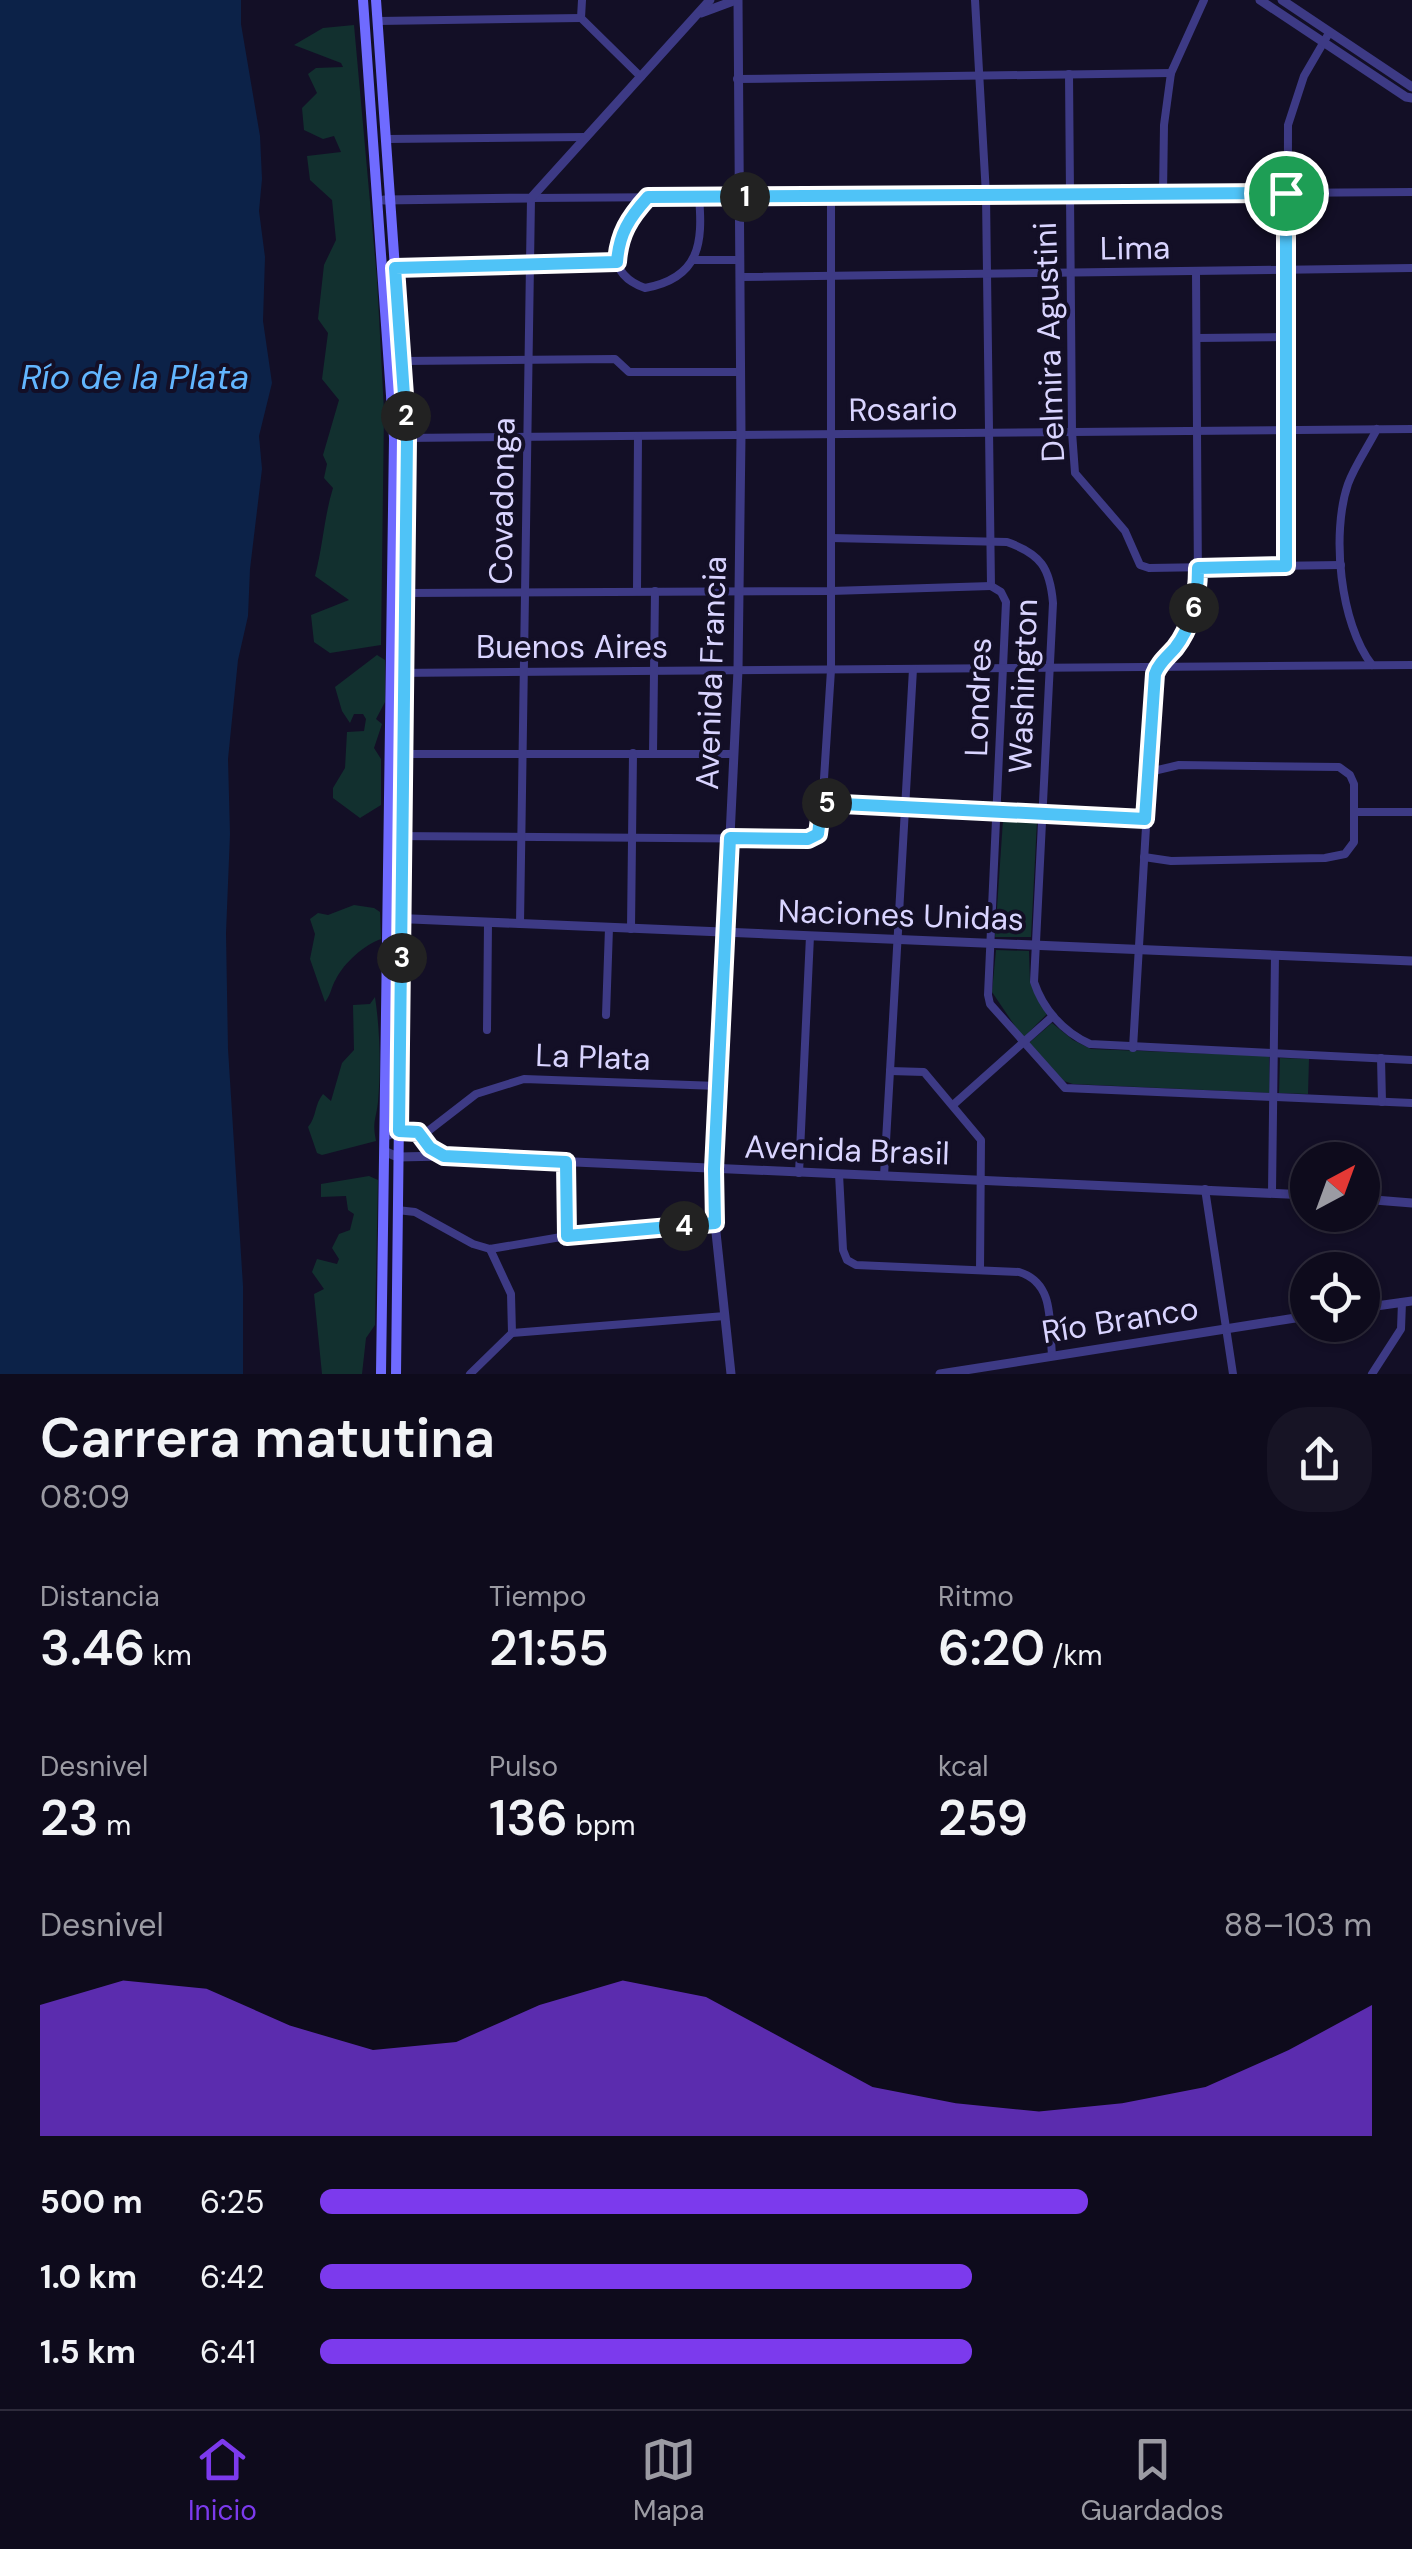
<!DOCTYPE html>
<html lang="es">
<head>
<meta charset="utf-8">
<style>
  body { margin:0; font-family:"DM Sans",sans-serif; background:#171425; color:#f1f3f6; height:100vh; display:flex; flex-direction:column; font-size:38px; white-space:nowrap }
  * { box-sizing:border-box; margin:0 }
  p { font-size:32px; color:#9b9ba3 }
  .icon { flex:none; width:55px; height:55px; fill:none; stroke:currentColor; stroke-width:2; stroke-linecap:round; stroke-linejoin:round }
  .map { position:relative; height:1374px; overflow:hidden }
  .panel { display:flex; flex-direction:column; background:#0e0b1c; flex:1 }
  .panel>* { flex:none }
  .needle { width:65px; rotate:41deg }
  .buttons { position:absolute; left:1290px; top:1142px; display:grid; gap:20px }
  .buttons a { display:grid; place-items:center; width:90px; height:90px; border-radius:50%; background:#0e0b1c; box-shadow:0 2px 8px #0004,0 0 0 2px #2e2b3b; font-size:50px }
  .pin { position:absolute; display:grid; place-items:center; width:85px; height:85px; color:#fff; margin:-42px; border:5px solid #fff; border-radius:50%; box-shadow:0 2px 10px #0007 }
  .km { position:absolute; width:50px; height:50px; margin:-25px; border-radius:50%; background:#222; color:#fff; font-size:28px; line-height:50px; text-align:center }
  .round { display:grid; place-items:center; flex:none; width:105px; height:105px; border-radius:40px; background:#171425 }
  .overview { display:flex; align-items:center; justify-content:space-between; height:170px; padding:0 40px }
  h1 { font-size:55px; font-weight:600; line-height:75px }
  .metrics { display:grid; grid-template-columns:repeat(3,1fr); gap:15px; height:170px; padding:10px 40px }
  .metrics div { display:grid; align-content:center }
  .metrics b { font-size:50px; font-weight:600 }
  .metrics small { font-size:28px; font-weight:400 }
  .metrics p { font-size:28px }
  .chart { height:280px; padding:20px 40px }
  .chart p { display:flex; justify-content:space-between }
  .chart svg { width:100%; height:180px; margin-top:10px; fill:#7c3aed; opacity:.7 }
  ul { padding:0 40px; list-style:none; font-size:32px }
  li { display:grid; grid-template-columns:160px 120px 1fr; align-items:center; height:75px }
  li i { height:25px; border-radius:12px; background:#7c3aed }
  .menu { display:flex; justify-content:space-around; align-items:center; height:140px; border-top:2px solid #2e2b3b; background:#0e0b1c; font-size:28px; color:#9b9ba3 }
  .menu a { display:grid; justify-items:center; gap:5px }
  .menu .current { color:#7c3aed }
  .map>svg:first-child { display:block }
  .green { fill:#12302f }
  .water { fill:#0c2248 }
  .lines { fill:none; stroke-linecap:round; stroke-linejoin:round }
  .minor { stroke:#3d3a85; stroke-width:8 }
  .tertiary { stroke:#3d3a85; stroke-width:9 }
  .secondary { stroke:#6f6bff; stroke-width:10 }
  .route-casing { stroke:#fff; stroke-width:20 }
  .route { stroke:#4fc3f7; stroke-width:12 }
  .labels { text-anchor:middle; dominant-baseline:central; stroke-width:8; stroke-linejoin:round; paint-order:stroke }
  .street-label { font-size:32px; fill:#d9d4ff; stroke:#130f26 }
  .water-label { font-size:35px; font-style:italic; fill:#62b6ff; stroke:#130f26 }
</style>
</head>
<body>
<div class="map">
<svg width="1412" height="1374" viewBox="0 0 1412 1374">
  <rect width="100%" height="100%" fill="#130f26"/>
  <g class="green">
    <path d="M354 25 377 279 384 411 381 645 330 653 314 642 311 615 349 600 315 576C323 546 324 517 333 488L324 478 327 464 323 455 339 400 322 379 328 333 318 319 324 265 336 240 332 200 310 180 307 156 341 152 334 136 323 139 304 130 302 108 317 93 308 74 316 68 343 67 341 63 294 45 323 28Z"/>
    <path d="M377 655 385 660V702L376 719 382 724 374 748 381 759V805L360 818 333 798V788L345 768 347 732 364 731 366 719 363 714H354L350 723 342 711 335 687Z"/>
    <path d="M1003 820 1037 821 1031 937H995Z"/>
    <path d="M354 905 374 908 380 912 381 939C364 945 344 963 336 979 331 987 331 995 325 1002L310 959 315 934 310 919 318 913 328 915Z"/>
    <path d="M996 950 1029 951 1030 983 1047 1014 1023 1038 992 992Z"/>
    <path d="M375 997C380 1030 381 1068 378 1102 376 1120 372 1121 376 1141L322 1155 317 1153 308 1127C317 1116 314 1105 323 1094L331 1101 342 1063 354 1050 353 1005 370 1004Z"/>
    <path d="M1052 1023 1073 1040 1091 1049 1269 1056 1270 1093 1073 1084 1064 1081 1029 1043Z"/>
    <path d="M1280 1058 1309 1059 1308 1094 1279 1093Z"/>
    <path d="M369 1176 378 1180 375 1325 366 1338 362 1374H322L314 1294 324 1289 312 1272 317 1259 337 1264 339 1259 332 1248 339 1234 350 1230 354 1214 348 1210 346 1196 321 1197V1184Z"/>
  </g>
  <path class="water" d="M0 0H241V24L260 136 262 179 259 211 265 257 263 321 272 383 259 436 262 469 250 569 248 616 238 660 228 759 230 834 226 933 228 1049 243 1286V1374H0Z"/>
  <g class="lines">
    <g class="minor">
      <path d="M582 0 581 18 641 77"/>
      <path d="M975 0 986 195 991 586 1001 592 1006 602 988 995 990 1004 1065 1088 1412 1103"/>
      <path d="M378 21 581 18"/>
      <path d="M1069 74 1072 432 1075 473 1125 531 1140 565 1149 568 1341 565"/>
      <path d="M737 79 1171 73"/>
      <path d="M387 139 586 137"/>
      <path d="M1163 194 1164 125 1171 73 1204 0"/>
      <path d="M647 198C622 226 595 270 645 288 700 278 703 243 699 197"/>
      <path d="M694 260H739"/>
      <path d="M395 268 617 262"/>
      <path d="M740 277 1412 268"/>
      <path d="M1197 338 1286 337"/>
      <path d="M403 361 615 359 629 372H740"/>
      <path d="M402 438 1412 429"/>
      <path d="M831 538 1007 542C1041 554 1050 568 1053 603L1034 982C1043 1009 1063 1032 1090 1044L1412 1060"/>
      <path d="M1287 566 1288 125 1304 76 1329 33"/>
      <path d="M637 591 638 436"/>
      <path d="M406 593 831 591 991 586"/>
      <path d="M1372 665C1340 624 1331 533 1348 484 1355 465 1368 447 1377 429"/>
      <path d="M392 673 1412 665"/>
      <path d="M653 753 655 591"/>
      <path d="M404 754H734"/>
      <path d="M823 803 1145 819"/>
      <path d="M1355 812H1412"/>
      <path d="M389 836 808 839 818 834 821 825 831 670V196"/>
      <path d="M1144 857 1171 861 1325 858 1345 854 1354 842V784L1350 775 1339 767 1179 765 1149 772"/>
      <path d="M520 924 531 198 1412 192"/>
      <path d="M631 929 633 753"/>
      <path d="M606 1015 609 928"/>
      <path d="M487 1030 488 923"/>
      <path d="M1133 1048 1155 674C1159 663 1167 657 1174 648 1189 631 1194 609 1198 587L1196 272"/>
      <path d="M1381 1058 1382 1102"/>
      <path d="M890 1071 924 1072 981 1140 980 1270"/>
      <path d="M953 1105 1053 1016"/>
      <path d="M423 1135 476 1094 524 1079 718 1086"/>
      <path d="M565 1163 567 1236"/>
      <path d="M799 1173 810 936"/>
      <path d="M839 1174 843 1250 847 1260 856 1265 1019 1272C1055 1283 1049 1322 1052 1355"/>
      <path d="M884 1176 913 669"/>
      <path d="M1205 1189 1233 1374"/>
      <path d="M1272 1192 1275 955"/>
      <path d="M397 1210 415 1212 473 1244 490 1249 567 1236 715 1223"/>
      <path d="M512 1333 725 1316"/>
      <path d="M470 1374 512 1333 511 1294 490 1249"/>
      <path d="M1372 1374 1401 1329 1402 1302"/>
    </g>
    <g class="tertiary">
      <path d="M1260 0 1406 97 1412 98"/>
      <path d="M1282 0 1412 87"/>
      <path d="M701 13 736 0"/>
      <path d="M384 200 531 198 710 0"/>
      <path d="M388 918 1412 961"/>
      <path d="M386 1136 399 1131 418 1132 430 1148 444 1156"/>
      <path d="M386 1152 398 1157 444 1156 1308 1195"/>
      <path d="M1362 1199 1412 1203"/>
      <path d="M1362 1308 1412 1301"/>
      <path d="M731 1374 715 1223 714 1169 738 670 741 436 738 0"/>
      <path d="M940 1374 1308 1316"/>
    </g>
    <g class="secondary">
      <path d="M363 0 394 438 381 1374"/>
      <path d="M376 0 407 438 396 1374"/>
    </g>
  </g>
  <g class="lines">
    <defs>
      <path id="route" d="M1286 193V566L1198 568C1198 596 1193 625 1175 648 1167 657 1159 663 1155 674L1145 819 822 803 818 834 808 839 730 838 714 1169 715 1223 567 1236 566 1162 444 1156 430 1148 418 1132 399 1131 407 438 395 268 617 262C619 234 629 218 648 197Z"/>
    </defs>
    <use href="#route" class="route-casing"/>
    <use href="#route" class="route"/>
  </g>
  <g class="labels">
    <g class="street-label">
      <text transform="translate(1135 248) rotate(-1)">Lima</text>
      <text transform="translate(1049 342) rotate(-92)">Delmira Agustini</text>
      <text transform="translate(903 409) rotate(-1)">Rosario</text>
      <text transform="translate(502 501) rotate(-89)">Covadonga</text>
      <text x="572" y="647">Buenos Aires</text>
      <text transform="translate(711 673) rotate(-88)">Avenida Francia</text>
      <text transform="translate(1023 686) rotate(-88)">Washington</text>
      <text transform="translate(978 697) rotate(-88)">Londres</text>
      <text transform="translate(901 915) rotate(2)">Naciones Unidas</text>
      <text transform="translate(593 1057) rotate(2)">La Plata</text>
      <text transform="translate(847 1150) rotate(2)">Avenida Brasil</text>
      <text transform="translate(1120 1320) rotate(-9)">Río Branco</text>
    </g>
    <g class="water-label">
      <text x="135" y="377">Río de la Plata</text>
    </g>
  </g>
</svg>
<div class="buttons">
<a><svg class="needle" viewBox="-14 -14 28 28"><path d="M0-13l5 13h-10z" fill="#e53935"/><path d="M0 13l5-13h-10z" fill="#9b9ba3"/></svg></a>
<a><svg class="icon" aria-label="locate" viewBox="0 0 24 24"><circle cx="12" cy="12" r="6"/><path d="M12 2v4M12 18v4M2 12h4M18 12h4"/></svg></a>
</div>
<div class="pin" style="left:1286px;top:193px;background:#1e9e55"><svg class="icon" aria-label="arrive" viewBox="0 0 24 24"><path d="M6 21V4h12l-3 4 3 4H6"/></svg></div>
<b class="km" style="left:745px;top:197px">1</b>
<b class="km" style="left:406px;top:416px">2</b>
<b class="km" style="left:402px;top:958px">3</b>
<b class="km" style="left:684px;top:1226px">4</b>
<b class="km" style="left:827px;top:803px">5</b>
<b class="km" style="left:1194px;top:608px">6</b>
</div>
<section class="panel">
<div class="overview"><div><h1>Carrera matutina</h1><p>08:09</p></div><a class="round"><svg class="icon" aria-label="share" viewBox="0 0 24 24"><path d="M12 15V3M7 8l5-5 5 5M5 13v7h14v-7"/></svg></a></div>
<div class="metrics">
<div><p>Distancia</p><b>3.46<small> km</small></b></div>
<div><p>Tiempo</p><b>21:55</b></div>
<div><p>Ritmo</p><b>6:20<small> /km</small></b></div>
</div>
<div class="metrics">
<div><p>Desnivel</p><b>23<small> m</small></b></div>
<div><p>Pulso</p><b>136<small> bpm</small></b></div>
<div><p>kcal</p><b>259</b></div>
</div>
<div class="chart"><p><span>Desnivel</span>88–103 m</p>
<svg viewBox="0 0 160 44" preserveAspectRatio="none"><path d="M0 44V12L10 6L20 8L30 17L40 23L50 21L60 12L70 6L80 10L90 21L100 32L110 36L120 38L130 36L140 32L150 23L160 12V44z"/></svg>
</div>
<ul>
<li><b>500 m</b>6:25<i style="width:73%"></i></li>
<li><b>1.0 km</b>6:42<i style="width:62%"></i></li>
<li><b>1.5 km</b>6:41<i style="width:62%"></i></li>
</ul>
</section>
<nav class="menu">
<a class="current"><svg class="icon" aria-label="home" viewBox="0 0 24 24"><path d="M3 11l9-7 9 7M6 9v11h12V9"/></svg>Inicio</a>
<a><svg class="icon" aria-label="map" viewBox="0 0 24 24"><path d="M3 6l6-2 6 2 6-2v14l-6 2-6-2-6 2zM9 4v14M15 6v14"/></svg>Mapa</a>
<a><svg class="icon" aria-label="saved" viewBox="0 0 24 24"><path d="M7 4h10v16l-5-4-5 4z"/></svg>Guardados</a>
</nav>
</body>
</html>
